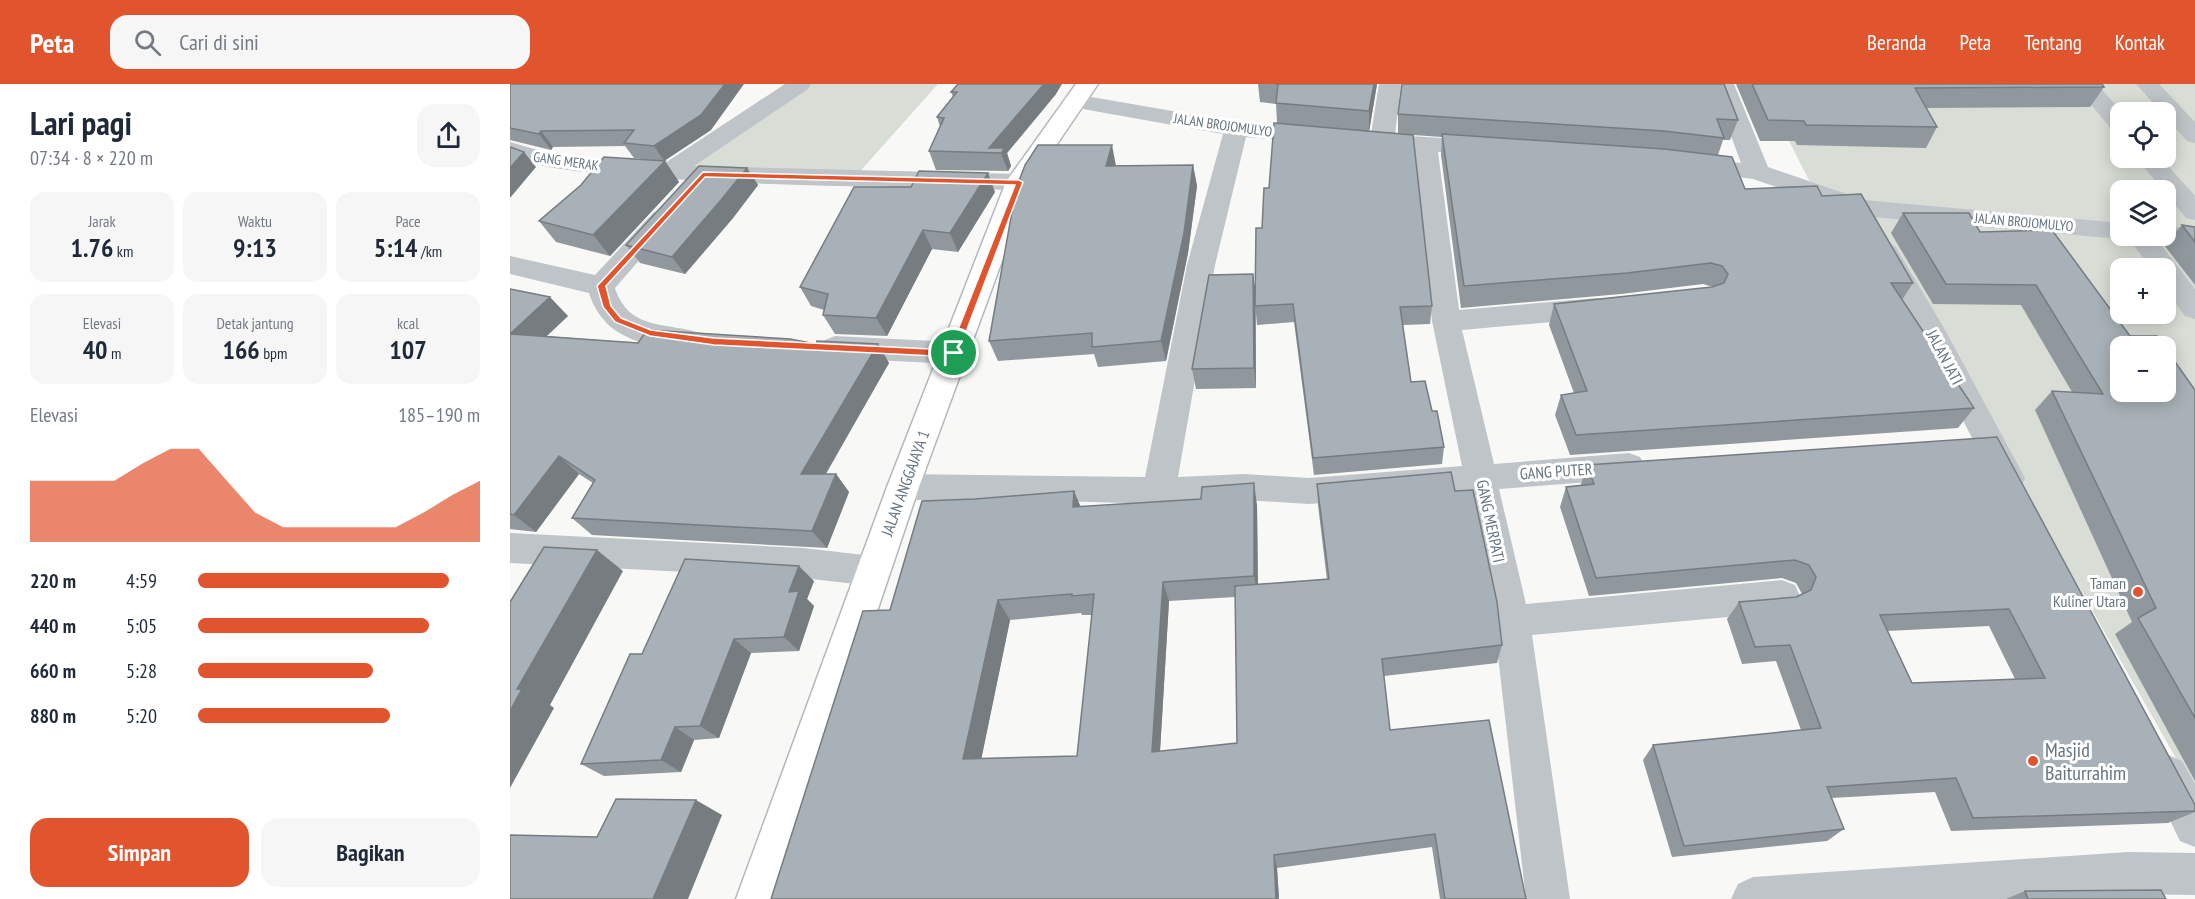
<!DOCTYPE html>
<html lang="id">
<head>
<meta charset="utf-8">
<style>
  body { margin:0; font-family:"PT Sans Narrow",sans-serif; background:#f6f6f7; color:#1f2937; height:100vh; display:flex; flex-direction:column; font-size:22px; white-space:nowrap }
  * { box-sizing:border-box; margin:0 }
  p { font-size:20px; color:#747a83 }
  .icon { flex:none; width:33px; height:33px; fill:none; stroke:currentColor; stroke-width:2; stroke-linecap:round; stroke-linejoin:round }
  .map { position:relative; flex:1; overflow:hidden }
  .details { display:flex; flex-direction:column; background:#fff; width:510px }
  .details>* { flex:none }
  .fabs { position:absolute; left:1600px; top:18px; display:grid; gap:12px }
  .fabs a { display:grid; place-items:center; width:66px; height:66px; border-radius:12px; background:#fff; box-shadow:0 3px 15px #0003; font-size:30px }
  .pin { position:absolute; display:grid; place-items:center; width:51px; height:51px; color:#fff; margin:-26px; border:3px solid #fff; border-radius:50%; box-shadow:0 2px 6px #0007 }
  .round { display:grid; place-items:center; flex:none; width:63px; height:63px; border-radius:18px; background:#f6f6f7 }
  .overview { display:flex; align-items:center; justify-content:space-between; height:102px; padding:0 30px }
  h1 { font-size:33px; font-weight:600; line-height:45px }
  .stats { display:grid; grid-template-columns:repeat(3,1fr); gap:9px; height:102px; padding:6px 30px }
  .stats div { display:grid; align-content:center; border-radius:15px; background:#f6f6f7; text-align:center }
  .stats b { font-size:26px; font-weight:600 }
  .stats small { font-size:16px; font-weight:400 }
  .stats p { font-size:16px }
  .chart { height:168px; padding:12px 30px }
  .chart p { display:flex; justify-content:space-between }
  .chart svg { width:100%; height:108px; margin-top:6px; fill:#e0542e; opacity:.7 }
  .primary-button { display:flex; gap:12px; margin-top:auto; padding:12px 30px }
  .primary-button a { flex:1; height:69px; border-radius:18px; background:#e0542e; color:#fff; font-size:24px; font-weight:600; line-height:69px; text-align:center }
  .primary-button a+a { background:#f6f6f7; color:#1f2937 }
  ul { padding:0 30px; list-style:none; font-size:20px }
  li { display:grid; grid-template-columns:96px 72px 1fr; align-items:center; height:45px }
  li i { height:15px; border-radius:8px; background:#e0542e }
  header { display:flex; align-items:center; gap:36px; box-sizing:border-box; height:84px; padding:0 30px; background:#e0542e; color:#fff }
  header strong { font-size:28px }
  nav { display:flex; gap:33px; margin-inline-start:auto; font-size:21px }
  .search { width:420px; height:54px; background:#f6f6f7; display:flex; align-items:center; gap:15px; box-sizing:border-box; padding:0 21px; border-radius:18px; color:#747a83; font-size:22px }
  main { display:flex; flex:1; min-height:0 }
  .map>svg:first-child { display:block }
  .green { fill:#d8ddd5; fill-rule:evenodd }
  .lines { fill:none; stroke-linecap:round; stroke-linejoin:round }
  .major-casing { stroke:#b3b8bc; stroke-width:3 }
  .minor { fill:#bfc4c8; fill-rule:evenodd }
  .major { fill:#fff; fill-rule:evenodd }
  .wall { fill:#90989d; fill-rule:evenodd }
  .shaded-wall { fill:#767c80 }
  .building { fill:#a8b1b7; stroke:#767c80; stroke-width:1.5; fill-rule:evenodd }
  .route { fill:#e0542e; stroke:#fff; stroke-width:1.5; fill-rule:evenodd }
  .poi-dot { fill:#e0542e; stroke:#fff; stroke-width:2 }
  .labels { text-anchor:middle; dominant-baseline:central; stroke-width:6; stroke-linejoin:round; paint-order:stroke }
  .far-street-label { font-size:14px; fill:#647480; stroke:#fff }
  .street-label { font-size:16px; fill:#647480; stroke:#fff }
  .poi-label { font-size:16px; fill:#647480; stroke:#fff; text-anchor:end }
  .near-poi-label { font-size:20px; fill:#647480; stroke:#fff; text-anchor:start }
</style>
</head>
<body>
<header>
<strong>Peta</strong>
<div class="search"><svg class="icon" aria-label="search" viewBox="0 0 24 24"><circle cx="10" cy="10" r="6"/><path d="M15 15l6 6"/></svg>Cari di sini</div>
<nav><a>Beranda</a><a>Peta</a><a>Tentang</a><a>Kontak</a></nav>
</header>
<main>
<section class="details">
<div class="overview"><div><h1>Lari pagi</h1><p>07:34 · 8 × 220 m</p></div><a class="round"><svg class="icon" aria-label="share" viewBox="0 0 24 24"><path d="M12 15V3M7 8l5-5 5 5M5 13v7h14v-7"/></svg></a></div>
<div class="stats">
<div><p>Jarak</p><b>1.76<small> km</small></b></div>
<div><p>Waktu</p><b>9:13</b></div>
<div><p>Pace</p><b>5:14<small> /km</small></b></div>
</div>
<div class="stats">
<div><p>Elevasi</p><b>40<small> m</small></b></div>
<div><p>Detak jantung</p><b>166<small> bpm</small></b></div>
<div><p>kcal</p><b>107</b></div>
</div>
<div class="chart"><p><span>Elevasi</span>185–190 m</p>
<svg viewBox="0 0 160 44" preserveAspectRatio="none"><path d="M0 44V19L10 19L20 19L30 19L40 12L50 6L60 6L70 19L80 32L90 38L100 38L110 38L120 38L130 38L140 32L150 25L160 19V44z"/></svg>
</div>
<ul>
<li><b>220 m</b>4:59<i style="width:89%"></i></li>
<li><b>440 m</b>5:05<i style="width:82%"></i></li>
<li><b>660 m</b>5:28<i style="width:62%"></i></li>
<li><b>880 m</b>5:20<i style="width:68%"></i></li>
</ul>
<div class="primary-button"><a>Simpan</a><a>Bagikan</a></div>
</section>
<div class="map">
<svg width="1685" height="815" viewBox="0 0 1685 815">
  <rect width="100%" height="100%" fill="#f8f8f6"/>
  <g class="green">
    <path d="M290 0H428L345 93 158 88Z"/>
    <path d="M1250 0H1685V708L1355 125 1307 112ZM1611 28H1656V74H1611ZM1611 106H1656V152H1611ZM1611 184H1656V230H1611ZM1611 262H1656V308H1611Z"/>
  </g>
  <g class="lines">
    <defs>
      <path id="major" d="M566 0H588L521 98 409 403 270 815H226L377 403 496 98Z"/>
    </defs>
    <use href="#major" class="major-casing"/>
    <g class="minor">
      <path d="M275 0H301L298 5 184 82 509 90 518 93 522 98 518 103 509 106C385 102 259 103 135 93 91 89 43 88 0 73V58L24 65 65 72 155 79Z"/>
      <path d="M869 0H891L885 51 976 57 985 59 988 64 985 69 976 71 928 68 949 226 1087 214 1097 217 1101 224 1097 231 1087 234 952 246 984 380 1119 369 1130 373 1135 382 1130 391 1119 395 989 405 1016 520 1272 496 1285 501 1290 512 1285 523 1272 528 1022 551 1060 815H1016L984 537 957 408 799 420 734 416 649 420 514 416H393L381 412 377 403 381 394 393 390 635 393 677 181 713 50 556 22 553 17 556 12 564 10 726 38 809 45 817 47 821 52 817 57 809 59 736 53 705 181 668 393 734 390 799 394 952 382 922 237 904 67 852 62 848 57 852 52 861 50Z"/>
      <path d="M1202 0H1224L1258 83 1354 116 1611 139V152H1656V142L1685 145V163L1649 158 1685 205V235L1675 232 1656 206V184H1641L1618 154 1611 155 1351 132 1243 95 1174 86 1171 81 1174 76 1183 74 1231 79Z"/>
      <path d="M1564 0H1587L1612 28 1611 49 1603 47Z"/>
      <path d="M1626 0H1649L1685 38V59L1677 57 1656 34V28H1651Z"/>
      <path d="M1626 74H1651L1685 112V136L1676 134 1656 110V106H1653Z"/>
      <path d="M153 126 162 128 166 134 105 204C119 247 156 238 191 249L196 256 191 263C166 271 123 260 102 244 91 235 83 222 79 209L0 190V172L85 191 144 128Z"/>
      <path d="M1376 159 1385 162 1434 244 1515 394 1511 403 1499 407 1487 403 1406 244 1363 168 1367 162Z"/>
      <path d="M325 252 444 258 454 261 459 269 454 277 444 280 325 274 315 270 310 263 315 256Z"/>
      <path d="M0 449 293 464 363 472 375 476 381 487 375 498 363 502 293 494 0 479Z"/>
      <path d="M1658 671 1672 677 1685 700V763L1670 757 1638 691 1644 677Z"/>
      <path d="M1618 768 1685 769V811L1618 810 1553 815H1221L1228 800 1243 793Z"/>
    </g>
    <use href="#major" class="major"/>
  </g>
  <g class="wall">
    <path d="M0 0 201 46 154 77 124 74 115 62 43 63 41 66 0 56Z"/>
    <path d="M748 0H867L859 47 888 49V30L1228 36 1220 56H1213L1208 71 1235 105 1312 112 1403 199 1392 216 1464 324 1448 344 1060 371 1045 331 1051 311 1064 309 1039 241 1044 220 1203 203 1193 200 1111 210 951 224 931 71 932 53 903 51 922 222 920 240 893 241 901 298 922 327 934 363 932 380 804 391 784 238 747 241 746 230V304L686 305 682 285 743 190 745 206 752 144 759 104 767 39 766 20 750 18Z"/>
    <path d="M1226 0H1592L1594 3 1580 23 1416 24 1427 43 1416 64 1287 61 1285 57H1250Z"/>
    <path d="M441 8 546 10 497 69 501 82 498 87 426 86 419 67 430 43 427 33 443 13Z"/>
    <path d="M155 77 169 98 100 172 46 158 29 137Z"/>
    <path d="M683 81 687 102 678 169 656 277 588 283 584 270 488 277 479 257 606 82Z"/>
    <path d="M237 84 248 101 223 134 175 190 130 179 116 161Z"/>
    <path d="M485 108 448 168 422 165 377 252 325 250 313 231 314 226 301 222 290 203Z"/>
    <path d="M1393 129 1470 148 1620 252 1685 306V697L1605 550 1622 538 1525 326 1542 307 1562 308 1511 221 1423 220 1381 149Z"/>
    <path d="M1672 141 1685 143V201L1654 161Z"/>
    <path d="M0 205 58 232 36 252 128 259 368 260 379 279 316 390H326L339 408 317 464 82 451 62 434 83 399 69 390 26 448 0 445Z"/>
    <path d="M1487 353 1685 721V728L1658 739 1441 747 1425 708 1322 714 1334 745 1317 757 1162 773 1133 676 1143 661 1291 646 1266 577 1232 580 1217 535 1229 518 1286 513 1292 510 1286 499 1272 494 1079 512 1050 423 1056 403 1071 402V400L1077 381ZM1479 542 1505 595 1402 599 1377 547Z"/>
    <path d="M807 400 945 407 992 561 987 579 874 592 880 646 1016 815H930L922 763 767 784 769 815H261L380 526 465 415 571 423 747 421 748 501 817 496 808 421ZM725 513 727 659 650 667 659 517ZM571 529 572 531H582L567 672 471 675 500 536Z"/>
    <path d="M304 497 297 515 304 522 289 567 241 569 209 654 184 656 171 688 94 692 71 680 132 570Z"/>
    <path d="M1515 807 1656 815H1496Z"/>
  </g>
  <g class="shaded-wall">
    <path d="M215 0H234L201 46 154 77 144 62Z"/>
    <path d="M534 0H552L546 10 497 69 501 82 498 87 491 69 479 64Z"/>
    <path d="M864 0H867L859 48V27Z"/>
    <path d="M31 47 43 63 41 66 29 50Z"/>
    <path d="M602 61 606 82H596Z"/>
    <path d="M14 68 26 83 0 114V84Z"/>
    <path d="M155 77 169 98 100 172 83 151Z"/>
    <path d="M683 81 687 102 678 169 656 277 651 257Z"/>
    <path d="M237 84 248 101 223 134 175 190 162 173Z"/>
    <path d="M478 89 485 108 448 168 440 149Z"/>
    <path d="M413 146 422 165 377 252 366 234Z"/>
    <path d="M743 190 746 211 745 222 746 304 744 284Z"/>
    <path d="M40 213 58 232 19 269 0 250Z"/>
    <path d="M368 260 379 279 305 408 291 390Z"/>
    <path d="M49 372 69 390 26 448 4 431Z"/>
    <path d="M326 390 339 408 317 464 302 447Z"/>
    <path d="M744 399 747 421 748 512 744 492Z"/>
    <path d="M564 407 573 428 563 423Z"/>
    <path d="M87 466 113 487 40 621 44 624 0 704V627L7 605Z"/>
    <path d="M289 482 304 497 297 515 304 522 289 567 274 553 279 508Z"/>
    <path d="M653 498 659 517 649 684 642 668Z"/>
    <path d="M488 516 500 536 468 691 453 675Z"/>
    <path d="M224 555 241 569 209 654 190 642Z"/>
    <path d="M165 643 184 656 171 688 151 676Z"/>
    <path d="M186 716 212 731 178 815H143Z"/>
    <path d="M764 771 767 784 769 815H766Z"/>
  </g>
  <g class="building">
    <path d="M0 0H215L191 31 144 62 114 59 124 46 31 47 29 50 0 44Z"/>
    <path d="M448 0H534L479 64H495L491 69 419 67 434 34 427 33 447 8H441Z"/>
    <path d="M765 0H864L859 27 766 19 768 0Z"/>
    <path d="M892 0H1214L1228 36 1207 35 1214 54 1154 47 888 30Z"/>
    <path d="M1242 0H1592L1594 3 1405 4 1427 43 1296 41 1294 37 1258 36Z"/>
    <path d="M764 39 903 51 922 222 890 223 901 298 915 297 922 327H927L934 363 803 374 783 220 745 222 746 144H752L754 104H759Z"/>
    <path d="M932 50 1154 65 1222 73 1235 105 1307 102 1312 112 1351 110 1403 199H1381L1464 324 1066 351 1051 311 1077 307 1044 220 1202 203 1214 199 1218 190 1212 182 1201 179 1117 189 954 202Z"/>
    <path d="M528 61H602L596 82 683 81 674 149 651 257 582 263V249L479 257 506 105 515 81Z"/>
    <path d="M0 63 14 68 0 84Z"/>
    <path d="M94 73 155 77 83 151 29 137 71 101Z"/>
    <path d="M189 82 237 84 211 116 162 173 116 161Z"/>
    <path d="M409 87 478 89 440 149 413 146 366 234 313 231 318 210 290 203 344 103H401Z"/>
    <path d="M1393 129H1459L1470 148 1542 146 1620 252H1647L1655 262H1611V308H1656V265L1685 306V634L1628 534 1646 524 1542 307 1593 310 1526 201 1436 200Z"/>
    <path d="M1672 141 1685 143V158Z"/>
    <path d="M743 190 744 284 682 285 699 191Z"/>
    <path d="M0 205 40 213 0 250Z"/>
    <path d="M137 246 280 255 306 260 307 257 368 260 291 390H326L302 447 62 434 85 396 49 372 4 431 0 430V250L128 259Z"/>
    <path d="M1487 353 1685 721V727L1463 734 1446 694 1317 703 1334 745 1174 762 1143 661 1311 644 1280 561 1245 563 1229 518 1286 513 1301 506 1306 493 1299 481 1285 476 1086 494 1056 403 1084 400 1077 381ZM1499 525 1535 594 1402 599 1370 531Z"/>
    <path d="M941 388 945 407 963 406 987 518 992 561 872 575 880 646 979 636 1016 815H935L925 750 764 771 766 815H261L353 527 380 526 412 417 465 415 564 407 563 423 691 415 692 403 744 399V492L653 498 642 668 727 659 725 502 819 495 807 400ZM562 510V512L584 510 567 672 453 675 488 516Z"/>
    <path d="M34 463 87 466 7 605H12L0 627V518Z"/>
    <path d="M175 475 289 482 279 508 289 507 274 553 224 555 190 642 165 643 151 676 71 680 120 570H132Z"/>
    <path d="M106 715 186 716 143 815H0V751L87 753Z"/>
    <path d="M1651 806 1656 815H1518L1515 807Z"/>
  </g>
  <path class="route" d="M193 88 509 96 513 98 448 269 444 273 204 261 140 252 105 238 93 223 87 202ZM195 93 505 101 440 266 204 254 141 246 111 234 101 222 96 202Z"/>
  <g class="poi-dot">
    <circle cx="1628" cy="508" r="6"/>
    <circle cx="1523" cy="677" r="6"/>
  </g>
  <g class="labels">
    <g class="far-street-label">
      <text transform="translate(713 41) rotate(8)">JALAN BROJOMULYO</text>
      <text transform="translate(56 77) rotate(8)">GANG MERAK</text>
      <text transform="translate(1514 138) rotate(5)">JALAN BROJOMULYO</text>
    </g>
    <g class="street-label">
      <text transform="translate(1435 273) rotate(62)">JALAN JATI</text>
      <text transform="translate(1046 387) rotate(-4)">GANG PUTER</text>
      <text transform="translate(395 399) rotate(-70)">JALAN ANGGAJAYA 1</text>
      <text transform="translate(981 437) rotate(78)">GANG MERPATI</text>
    </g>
    <g class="poi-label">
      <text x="1616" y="499">Taman<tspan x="1616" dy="18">Kuliner Utara</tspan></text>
    </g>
    <g class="near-poi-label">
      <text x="1535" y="666">Masjid<tspan x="1535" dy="23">Baiturrahim</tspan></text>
    </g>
  </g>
</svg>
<div class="fabs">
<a><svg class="icon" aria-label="locate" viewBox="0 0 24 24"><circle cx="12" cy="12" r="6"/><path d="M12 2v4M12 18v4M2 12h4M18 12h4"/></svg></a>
<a><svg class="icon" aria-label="layers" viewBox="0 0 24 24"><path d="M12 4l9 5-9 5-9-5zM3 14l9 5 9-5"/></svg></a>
<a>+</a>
<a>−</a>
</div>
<div class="pin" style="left:444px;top:269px;background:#1e9e55"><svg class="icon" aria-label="arrive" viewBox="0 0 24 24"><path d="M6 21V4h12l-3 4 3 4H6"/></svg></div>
</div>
</main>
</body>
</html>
